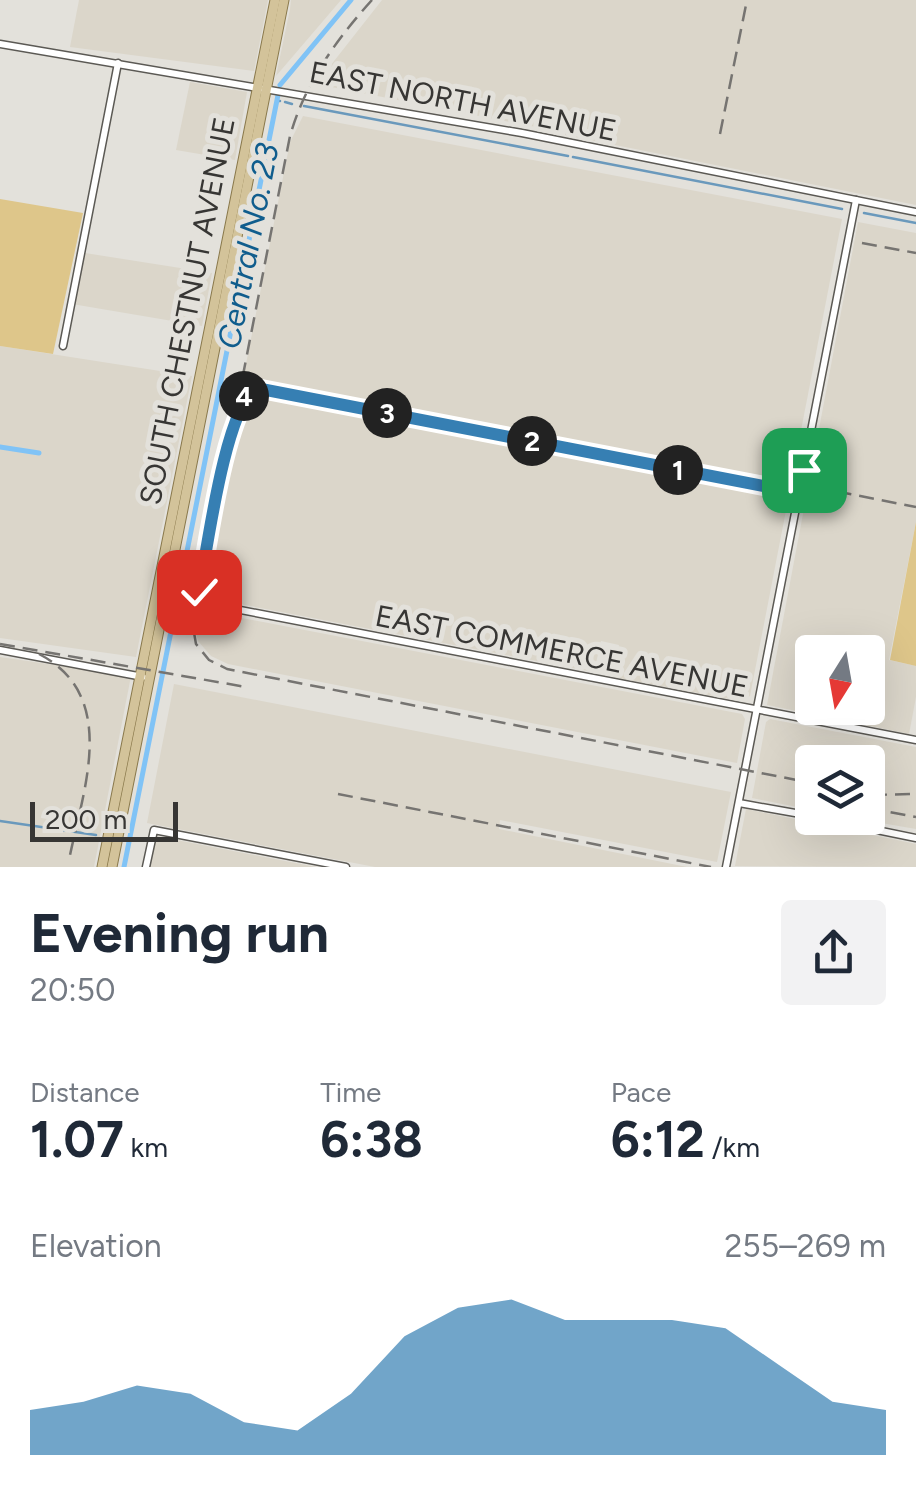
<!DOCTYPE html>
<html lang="en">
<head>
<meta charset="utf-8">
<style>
  body { margin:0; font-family:Figtree,sans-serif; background:#f2f2f3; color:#1f2937; height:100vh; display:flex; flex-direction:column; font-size:38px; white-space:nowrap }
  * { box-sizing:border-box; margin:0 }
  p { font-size:32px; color:#747a83 }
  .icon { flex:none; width:55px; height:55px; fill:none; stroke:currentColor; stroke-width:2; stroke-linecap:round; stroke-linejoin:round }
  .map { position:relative; height:867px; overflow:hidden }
  .sheet { display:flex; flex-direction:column; background:#fff; flex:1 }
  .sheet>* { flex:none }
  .needle { width:65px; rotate:191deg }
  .buttons { position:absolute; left:795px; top:635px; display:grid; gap:20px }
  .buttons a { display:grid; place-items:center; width:90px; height:90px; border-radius:10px; background:#fff; box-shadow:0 10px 40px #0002; font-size:50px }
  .scale { position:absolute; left:30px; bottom:25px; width:148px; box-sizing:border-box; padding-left:10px; border:5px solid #373634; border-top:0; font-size:28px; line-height:35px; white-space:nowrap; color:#373634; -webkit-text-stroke:8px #e3e1db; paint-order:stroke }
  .pin { position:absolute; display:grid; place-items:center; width:85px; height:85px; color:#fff; margin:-42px; border-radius:20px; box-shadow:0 5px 15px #0006 }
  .km { position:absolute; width:50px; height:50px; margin:-25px; border-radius:50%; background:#222; color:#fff; font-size:28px; line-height:50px; text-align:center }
  .round { display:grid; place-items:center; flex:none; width:105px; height:105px; border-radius:10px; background:#f2f2f3 }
  .head { display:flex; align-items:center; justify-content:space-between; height:170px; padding:0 30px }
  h1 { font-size:55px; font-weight:700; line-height:75px }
  .figures { display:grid; grid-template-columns:repeat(3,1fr); gap:15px; height:170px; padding:10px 30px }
  .figures div { display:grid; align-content:center }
  .figures b { font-size:50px; font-weight:700 }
  .figures small { font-size:28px; font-weight:400 }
  .figures p { font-size:28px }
  .chart { height:280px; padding:20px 30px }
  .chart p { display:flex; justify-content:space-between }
  .chart svg { width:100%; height:180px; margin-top:10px; fill:#367fb3; opacity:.7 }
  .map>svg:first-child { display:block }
  .built { fill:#dbd6ca; fill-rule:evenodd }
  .green { fill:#dec68a }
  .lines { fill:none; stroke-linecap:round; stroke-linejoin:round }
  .stream { stroke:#6a99bc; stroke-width:2.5 }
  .canal { stroke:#80c3f6; stroke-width:5 }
  .minor-casing { stroke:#5b5954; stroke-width:9 }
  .major-casing { stroke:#89784b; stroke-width:11 }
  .minor { stroke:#fff; stroke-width:6 }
  .major { stroke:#d3c39a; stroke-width:9 }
  .rail { stroke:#767471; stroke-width:2.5; stroke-dasharray:15 8; stroke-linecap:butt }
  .route-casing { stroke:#fff; stroke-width:20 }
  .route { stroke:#367fb3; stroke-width:12 }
  .labels { text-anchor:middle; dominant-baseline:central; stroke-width:10; stroke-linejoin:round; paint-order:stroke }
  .street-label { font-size:30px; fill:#373634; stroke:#e3e1db }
  .water-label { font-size:32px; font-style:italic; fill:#105d8d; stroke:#e3e1db }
</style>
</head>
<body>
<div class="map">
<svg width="916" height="867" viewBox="0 0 916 867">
  <rect width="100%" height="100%" fill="#e3e1db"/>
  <g class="built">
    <path d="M79 0H268L254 71 70 47Z"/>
    <path d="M291 0H341L276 76 290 9Z"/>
    <path d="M382 0H916V205L565 135 570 111 550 106 546 129 316 84Z"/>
    <path d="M190 82 247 92 235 160 176 150Z"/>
    <path d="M303 116 842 219 791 482 702 469 243 379 290 142Z"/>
    <path d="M858 222 916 233V522L889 660 916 666V697L909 734 767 705ZM812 652H868V708H812Z"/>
    <path d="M85 253 212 273 202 326 72 304Z"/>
    <path d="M0 346 192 376 136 657 0 638Z"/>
    <path d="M255 393 789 495 750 696 741 701 613 677 619 645 601 641 594 672 209 598 206 594 233 445Z"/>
    <path d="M190 608 742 714 745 719 737 763 228 664 211 656 198 641Z"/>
    <path d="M0 657 131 676 94 867H0Z"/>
    <path d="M174 684 731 792 717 862 500 820 499 829 687 867H375L147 823Z"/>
    <path d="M770 719 916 747V829L852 818H868V762H812V810L752 798 766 722Z"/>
    <path d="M746 809 916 844V867L735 866Z"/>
    <path d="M156 836 316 867H150Z"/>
  </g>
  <g class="green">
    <path d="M0 199 83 213 53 354 0 346Z"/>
    <path d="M916 522V666L890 660Z"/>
  </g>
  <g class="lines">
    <g class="stream">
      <path d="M277 101H280"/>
      <path d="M285 102 292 104"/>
      <path d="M304 106 568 156"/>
      <path d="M573 157 842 209"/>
      <path d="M864 213 916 223"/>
      <path d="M0 821 96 835"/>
    </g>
    <g class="canal">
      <path d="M280 85 351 0"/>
      <path d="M0 447 39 453"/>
      <path d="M124 867 278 95"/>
    </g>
    <defs>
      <g id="minor">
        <path d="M0 44 522 133 916 212"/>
        <path d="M63 346 118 63"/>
        <path d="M799 493 256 388 244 396 230 439 199 602 916 740"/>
        <path d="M0 650 143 677"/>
        <path d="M739 803 812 816"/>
        <path d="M818 818 916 838"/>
        <path d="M146 867 154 830 346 867"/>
        <path d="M726 867 856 200"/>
      </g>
      <g id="major">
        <path d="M102 867 275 0"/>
        <path d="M112 867 284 0"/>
      </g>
    </defs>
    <use href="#minor" class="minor-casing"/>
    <use href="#major" class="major-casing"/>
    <use href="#minor" class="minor"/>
    <use href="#major" class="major"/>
    <g class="rail">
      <path d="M372 0C336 40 305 83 290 136L242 380 224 436 190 610 196 644 209 660 227 669 812 783"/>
      <path d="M720 134 747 0"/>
      <path d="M862 243 916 253"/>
      <path d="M814 487 916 507"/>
      <path d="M0 644 246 687"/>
      <path d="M39 654C120 696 83 790 69 860"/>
      <path d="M338 794 711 867"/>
      <path d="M872 795 912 794"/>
      <path d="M868 808 916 817"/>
    </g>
  </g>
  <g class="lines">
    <defs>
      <path id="route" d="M199 592C207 550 225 409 256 388L800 493 804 470"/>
    </defs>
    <use href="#route" class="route-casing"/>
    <use href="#route" class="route"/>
  </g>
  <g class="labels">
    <g class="street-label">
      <text transform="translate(463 101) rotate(11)">EAST NORTH AVENUE</text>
      <text transform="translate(187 311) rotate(-79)">SOUTH CHESTNUT AVENUE</text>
      <text transform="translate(562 651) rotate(11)">EAST COMMERCE AVENUE</text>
    </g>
    <g class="water-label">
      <text transform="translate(248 246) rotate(-79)">Central No. 23</text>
    </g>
  </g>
</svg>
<div class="buttons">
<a><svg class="needle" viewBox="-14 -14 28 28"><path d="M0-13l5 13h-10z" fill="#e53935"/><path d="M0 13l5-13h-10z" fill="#747a83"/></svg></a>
<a><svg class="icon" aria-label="layers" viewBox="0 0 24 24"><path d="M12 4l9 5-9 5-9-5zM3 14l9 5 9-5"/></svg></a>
</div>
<div class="scale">200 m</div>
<div class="pin" style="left:804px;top:470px;background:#1e9e55"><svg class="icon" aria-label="arrive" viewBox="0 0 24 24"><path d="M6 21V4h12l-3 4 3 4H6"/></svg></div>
<div class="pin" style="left:199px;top:592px;background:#d93025"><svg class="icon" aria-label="check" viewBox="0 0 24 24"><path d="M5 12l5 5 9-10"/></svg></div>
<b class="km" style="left:678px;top:470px">1</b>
<b class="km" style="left:532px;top:441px">2</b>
<b class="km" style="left:387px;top:413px">3</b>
<b class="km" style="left:244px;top:396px">4</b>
</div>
<section class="sheet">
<div class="head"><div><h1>Evening run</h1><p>20:50</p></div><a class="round"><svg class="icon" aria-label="share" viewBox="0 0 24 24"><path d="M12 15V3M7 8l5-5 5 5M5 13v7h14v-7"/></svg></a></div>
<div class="figures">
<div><p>Distance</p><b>1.07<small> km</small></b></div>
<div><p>Time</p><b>6:38</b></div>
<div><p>Pace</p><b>6:12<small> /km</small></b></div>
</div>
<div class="chart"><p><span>Elevation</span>255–269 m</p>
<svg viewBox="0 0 160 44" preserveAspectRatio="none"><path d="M0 44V33L10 31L20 27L30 29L40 36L50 38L60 29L70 15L80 8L90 6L100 11L110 11L120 11L130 13L140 22L150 31L160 33V44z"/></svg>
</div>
</section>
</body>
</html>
